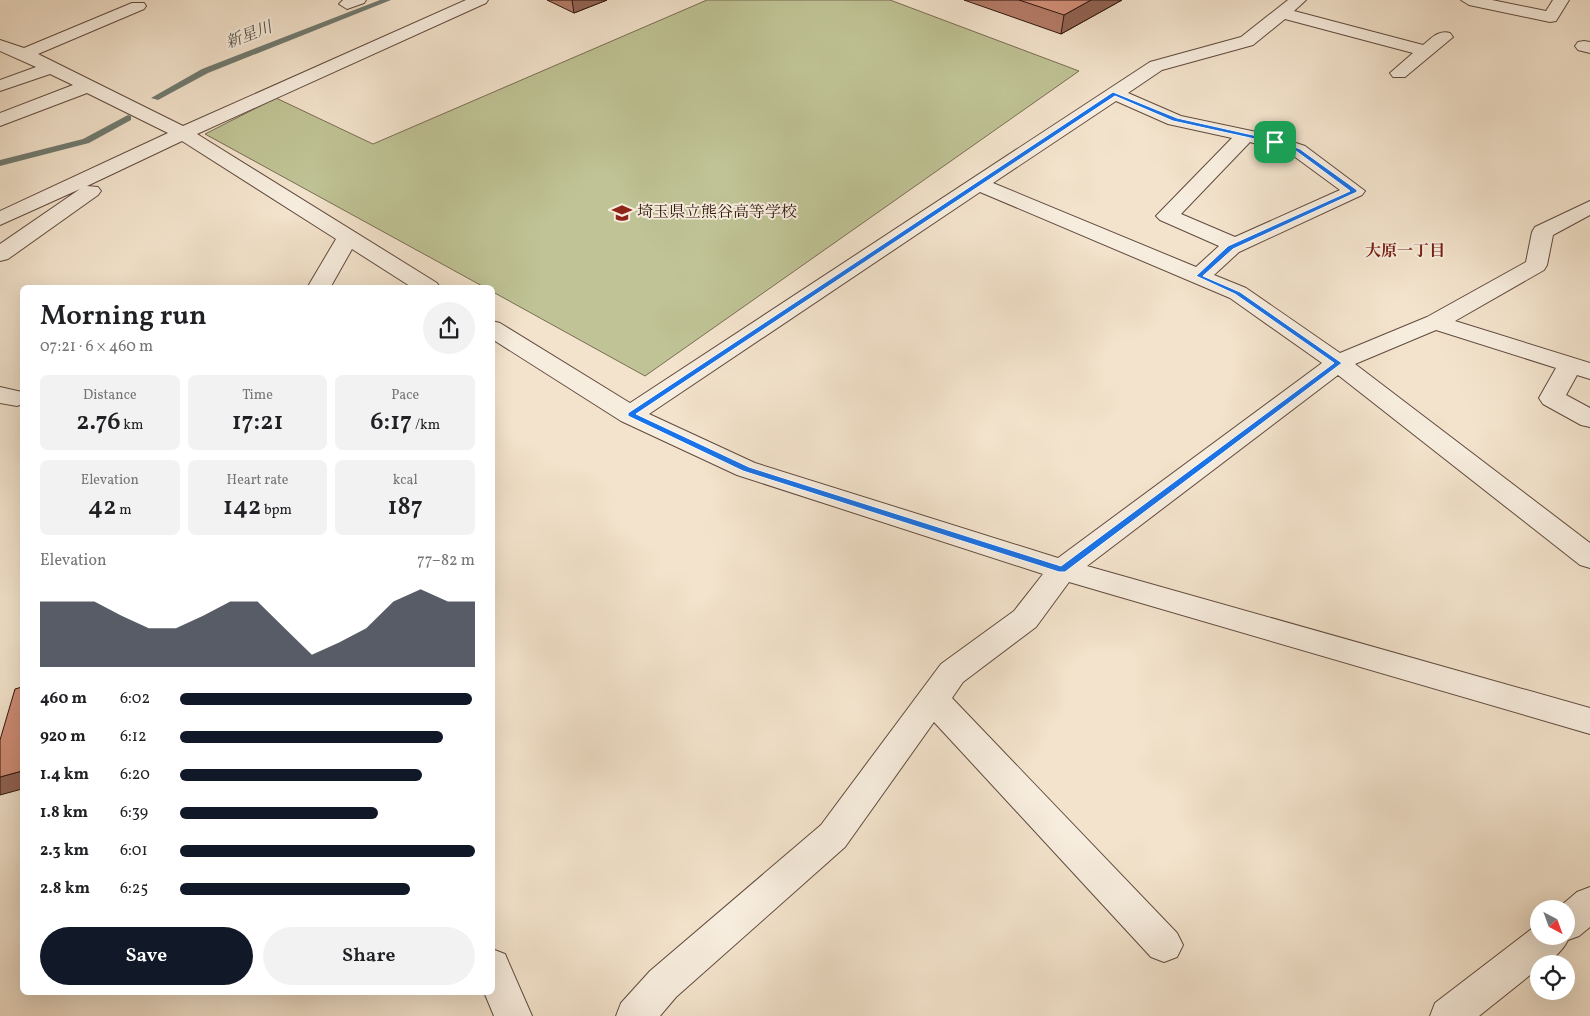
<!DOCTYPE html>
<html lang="en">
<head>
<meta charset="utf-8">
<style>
  body { margin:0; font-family:Vollkorn,"Noto Serif JP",serif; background:#f2f2f2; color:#202124; height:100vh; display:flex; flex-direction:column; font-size:19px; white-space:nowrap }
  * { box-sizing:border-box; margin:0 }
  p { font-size:16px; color:#757577 }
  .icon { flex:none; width:28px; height:28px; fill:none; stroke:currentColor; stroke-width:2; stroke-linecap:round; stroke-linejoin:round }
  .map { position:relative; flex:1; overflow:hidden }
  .sheet { position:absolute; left:20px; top:285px; width:475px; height:710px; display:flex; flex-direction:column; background:#fff; border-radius:8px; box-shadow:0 5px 20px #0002 }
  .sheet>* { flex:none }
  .needle { width:32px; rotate:139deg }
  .tools { position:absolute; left:1530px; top:900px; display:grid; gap:10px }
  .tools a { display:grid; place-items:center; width:45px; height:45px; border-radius:50%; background:#fff; box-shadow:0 5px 20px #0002; font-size:25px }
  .pin { position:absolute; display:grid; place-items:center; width:42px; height:42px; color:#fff; margin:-21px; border-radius:10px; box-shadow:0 2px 8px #0006 }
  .round { display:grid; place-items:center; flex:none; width:52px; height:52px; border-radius:26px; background:#f2f2f2 }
  .overview { display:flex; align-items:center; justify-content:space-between; height:85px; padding:0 20px }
  h1 { font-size:28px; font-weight:600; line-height:38px }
  .figures { display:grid; grid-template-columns:repeat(3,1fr); gap:8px; height:85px; padding:5px 20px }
  .figures div { display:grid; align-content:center; border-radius:8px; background:#f2f2f2; text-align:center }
  .figures b { font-size:25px; font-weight:600 }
  .figures small { font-size:14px; font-weight:400 }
  .figures p { font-size:14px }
  .chart { height:140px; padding:10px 20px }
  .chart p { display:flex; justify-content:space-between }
  .chart svg { width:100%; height:90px; margin-top:5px; fill:#111827; opacity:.7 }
  .button { display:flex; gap:10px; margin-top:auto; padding:10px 20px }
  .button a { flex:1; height:58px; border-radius:30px; background:#111827; color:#fff; font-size:20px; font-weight:600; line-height:58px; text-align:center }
  .button a+a { background:#f2f2f2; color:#202124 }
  ul { padding:0 20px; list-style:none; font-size:16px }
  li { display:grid; grid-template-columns:80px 60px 1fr; align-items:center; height:38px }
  li i { height:12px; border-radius:6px; background:#111827 }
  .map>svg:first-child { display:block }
  .green { fill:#bfc395; stroke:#786d52 }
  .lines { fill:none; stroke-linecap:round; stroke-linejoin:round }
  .stream { fill:#717b71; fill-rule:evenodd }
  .minor-casing { stroke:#614a3e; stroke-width:2 }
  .minor { fill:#f7edde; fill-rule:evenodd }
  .wall { fill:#b47b67; stroke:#30170e }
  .shaded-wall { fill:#926454; stroke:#30170e }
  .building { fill:#d18f78; stroke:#30170e }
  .route { fill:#1a73e8; stroke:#fff; fill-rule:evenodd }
  .labels { text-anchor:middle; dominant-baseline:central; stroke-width:4; stroke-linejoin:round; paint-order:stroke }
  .far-water-label { font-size:16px; font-style:italic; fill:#565148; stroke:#f7edde }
  .far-poi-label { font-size:16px; fill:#30170e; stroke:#f7edde; text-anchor:start }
  .far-neighbourhood-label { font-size:16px; font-weight:bold; fill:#7a1f14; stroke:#f7edde }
</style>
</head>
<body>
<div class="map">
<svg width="1590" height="1016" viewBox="0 0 1590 1016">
  <rect width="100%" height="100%" fill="#f3e3cc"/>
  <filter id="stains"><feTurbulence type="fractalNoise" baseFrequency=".004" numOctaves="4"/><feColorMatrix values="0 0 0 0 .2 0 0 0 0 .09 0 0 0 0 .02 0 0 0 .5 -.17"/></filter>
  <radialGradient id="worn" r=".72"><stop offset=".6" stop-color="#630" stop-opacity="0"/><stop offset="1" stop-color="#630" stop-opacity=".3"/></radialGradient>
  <path class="green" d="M707 0H890L1079 71 645 376 493 292 492 288 484 287 205 134 276 98 373 144Z"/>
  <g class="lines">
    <g class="stream">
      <path d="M380 0H391L208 73 158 100 151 98 202 69Z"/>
      <path d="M128 115 131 116V120L89 143 0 166V160L83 139Z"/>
    </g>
    <defs>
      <g id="minor">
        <path d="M366 0 364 3 347 9 339 4 343 0Z"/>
        <path d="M466 0H488L486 3 197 134 437 283 440 288H413L352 249 330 288H307L336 239 182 141 87 186 98 187 101 191 98 195 8 259 0 261V244L80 189 0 225V211L168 133 87 93 0 126V113L73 85 50 74 0 91V80L36 67 0 51V40L24 48 132 3H144L146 6 144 9 38 54 183 126Z"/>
        <path d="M1288 0H1306L1294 11 1423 45C1432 38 1438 30 1450 33L1453 37 1405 77H1393L1390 73 1413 53 1285 19 1253 45 1162 70 1128 93 1181 116 1275 136 1305 146 1365 191 1362 195 1239 252 1214 275 1246 288 1340 353 1427 317 1526 262 1532 232 1535 227 1590 201V215L1553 235 1547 265 1544 270 1455 321 1590 363V379L1577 375 1566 395 1590 408V427L1581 425 1543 404 1539 398 1556 368 1436 330 1355 364 1590 543V568L1580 565 1338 375 1087 566 1590 708V734L1069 582 1036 627 963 682 952 698 1177 933 1183 945 1177 957 1164 962 1151 957 934 722 845 847 676 997 660 1016H616L621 1003 650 971 821 825 941 664 1014 611 1043 574 737 475 621 421 492 339V321L500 323 630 403 1150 62 1241 37ZM1116 101 1168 124 1232 138 1156 216 1160 220 1219 246 1196 267 993 183ZM1250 142 1291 154 1340 190 1235 237 1181 214ZM980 192 1230 298 1322 363 1058 558 755 463 649 414Z"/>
        <path d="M1461 0H1492L1546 11 1553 0H1569L1556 21 1550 22 1469 5Z"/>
        <path d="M1584 41 1590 42V53L1578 50 1575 46 1578 42Z"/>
        <path d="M0 387 22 392V404L17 406 0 403Z"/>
        <path d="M1590 887V927L1579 936 1568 940C1563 950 1550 964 1539 964V968L1479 1016H1430L1435 1003 1538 924 1539 936H1566V909H1557L1577 892Z"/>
        <path d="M492 949 505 954 532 1016H494L484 992H492Z"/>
      </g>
    </defs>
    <use href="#minor" class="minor-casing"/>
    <use href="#minor" class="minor"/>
  </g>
  <g class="wall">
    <path d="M547 0H607L574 13Z"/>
    <path d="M964 0H1122L1061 34Z"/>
  </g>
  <g class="shaded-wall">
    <path d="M572 0H607L574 13Z"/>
    <path d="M1091 0H1122L1061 34 1064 15Z"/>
    <path d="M22 771V789L0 795V777Z"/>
  </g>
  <g class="building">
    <path d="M1019 0H1091L1064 15Z"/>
    <path d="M22 687V771L0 777V740L15 689Z"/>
  </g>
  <path class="route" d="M1113 92 1177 118 1275 140 1300 149 1357 190V192L1233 249 1203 276 1240 292 1342 363 1065 572H1059L743 471 628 416V413ZM1115 96 1173 121 1273 143 1296 151 1350 191 1228 246 1196 276 1235 294 1334 363 1061 566 749 467 636 414Z"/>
  <defs>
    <symbol id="school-bare" viewBox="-9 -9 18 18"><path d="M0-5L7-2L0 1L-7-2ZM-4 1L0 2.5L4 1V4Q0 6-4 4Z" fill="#8f2418" stroke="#f7edde" stroke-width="2.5" paint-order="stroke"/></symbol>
  </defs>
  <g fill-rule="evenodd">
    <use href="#school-bare" x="608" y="199" width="28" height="28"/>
  </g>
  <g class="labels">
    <g class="far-water-label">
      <text transform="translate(249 36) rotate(-21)">新星川</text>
    </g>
    <g class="far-poi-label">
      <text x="637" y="213">埼玉県立熊谷高等学校</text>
    </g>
    <g class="far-neighbourhood-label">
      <text x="1405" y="252">大原一丁目</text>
    </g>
  </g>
  <rect width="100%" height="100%" filter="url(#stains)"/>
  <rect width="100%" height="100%" fill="url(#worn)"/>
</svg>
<div class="tools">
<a><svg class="needle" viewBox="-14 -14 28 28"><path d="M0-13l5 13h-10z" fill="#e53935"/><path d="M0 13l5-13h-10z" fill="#757577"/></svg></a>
<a><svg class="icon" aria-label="locate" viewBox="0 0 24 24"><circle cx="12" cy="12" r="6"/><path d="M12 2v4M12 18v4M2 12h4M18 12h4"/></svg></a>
</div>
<div class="pin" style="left:1275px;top:142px;background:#1e9e55"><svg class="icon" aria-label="arrive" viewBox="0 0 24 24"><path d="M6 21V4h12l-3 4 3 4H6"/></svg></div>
<section class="sheet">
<div class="overview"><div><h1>Morning run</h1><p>07:21 · 6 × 460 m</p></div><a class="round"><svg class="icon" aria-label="share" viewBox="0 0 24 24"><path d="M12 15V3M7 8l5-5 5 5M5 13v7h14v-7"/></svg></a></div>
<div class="figures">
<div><p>Distance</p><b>2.76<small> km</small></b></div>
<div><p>Time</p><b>17:21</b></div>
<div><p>Pace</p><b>6:17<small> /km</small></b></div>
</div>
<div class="figures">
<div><p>Elevation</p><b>42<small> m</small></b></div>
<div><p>Heart rate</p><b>142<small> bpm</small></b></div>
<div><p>kcal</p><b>187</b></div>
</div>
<div class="chart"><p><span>Elevation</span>77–82 m</p>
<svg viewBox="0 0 160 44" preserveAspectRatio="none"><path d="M0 44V12L10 12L20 12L30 19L40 25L50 25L60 19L70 12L80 12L90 25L100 38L110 32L120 25L130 12L140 6L150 12L160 12V44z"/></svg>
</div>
<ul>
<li><b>460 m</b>6:02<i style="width:99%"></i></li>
<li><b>920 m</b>6:12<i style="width:89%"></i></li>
<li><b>1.4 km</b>6:20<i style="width:82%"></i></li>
<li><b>1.8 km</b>6:39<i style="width:67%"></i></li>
<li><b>2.3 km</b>6:01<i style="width:100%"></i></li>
<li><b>2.8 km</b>6:25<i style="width:78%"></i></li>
</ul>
<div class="button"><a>Save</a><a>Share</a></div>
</section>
</div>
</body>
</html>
